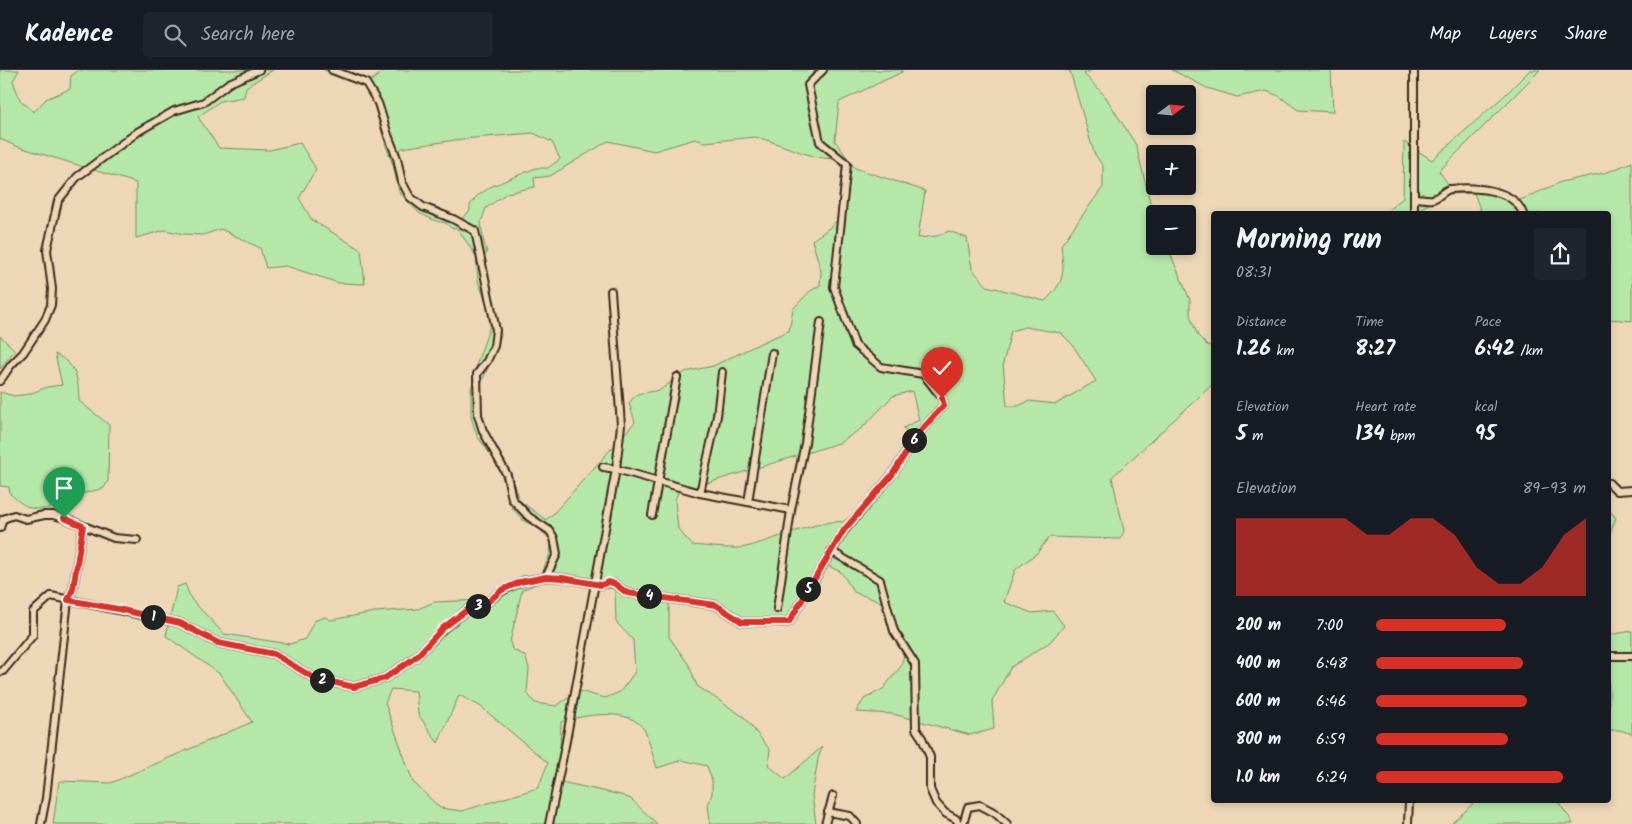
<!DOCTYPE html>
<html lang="en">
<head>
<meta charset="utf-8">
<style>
  body { margin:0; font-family:Kalam,sans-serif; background:#20242c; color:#f1f3f6; height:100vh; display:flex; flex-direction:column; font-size:19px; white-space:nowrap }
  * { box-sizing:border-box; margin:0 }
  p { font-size:16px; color:#9ea1a6 }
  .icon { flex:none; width:28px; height:28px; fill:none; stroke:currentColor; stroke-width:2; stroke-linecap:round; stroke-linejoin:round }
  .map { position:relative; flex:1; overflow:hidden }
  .side { position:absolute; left:1211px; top:141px; width:400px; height:592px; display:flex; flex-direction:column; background:#171b24; border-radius:5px; box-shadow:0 2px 8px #0003 }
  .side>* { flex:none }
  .needle { width:32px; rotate:74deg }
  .tools { position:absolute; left:1146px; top:15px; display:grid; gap:10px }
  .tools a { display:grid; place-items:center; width:50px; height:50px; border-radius:5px; background:#171b24; box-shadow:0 2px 8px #0003; font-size:25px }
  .pin { position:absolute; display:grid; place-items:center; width:42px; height:42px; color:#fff; margin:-51px -21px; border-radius:50% 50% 50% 0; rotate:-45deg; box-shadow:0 0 5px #0007 }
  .pin .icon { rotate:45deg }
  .km { position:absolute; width:25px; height:25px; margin:-12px; border-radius:50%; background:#222; color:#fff; font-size:14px; line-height:25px; text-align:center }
  .round { display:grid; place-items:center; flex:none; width:52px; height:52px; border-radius:5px; background:#20242c }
  .headline { display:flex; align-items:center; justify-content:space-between; height:85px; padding:0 25px }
  h1 { font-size:28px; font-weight:700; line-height:38px }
  .figures { display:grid; grid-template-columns:repeat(3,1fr); gap:8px; height:85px; padding:5px 25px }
  .figures div { display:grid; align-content:center }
  .figures b { font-size:21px; font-weight:700 }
  .figures small { font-size:14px; font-weight:400 }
  .figures p { font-size:14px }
  .chart { height:140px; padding:10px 25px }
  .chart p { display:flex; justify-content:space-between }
  .chart svg { width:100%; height:90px; margin-top:5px; fill:#d93025; opacity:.7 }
  ul { padding:0 25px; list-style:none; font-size:16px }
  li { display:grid; grid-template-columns:80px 60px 1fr; align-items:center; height:38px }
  li i { height:12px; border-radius:6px; background:#d93025 }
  header { display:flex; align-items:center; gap:30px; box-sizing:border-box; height:70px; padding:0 25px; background:#171b24; border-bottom:1px solid #363941 }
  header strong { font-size:24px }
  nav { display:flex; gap:28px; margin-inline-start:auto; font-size:18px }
  .search { width:350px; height:45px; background:#20242c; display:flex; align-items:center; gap:12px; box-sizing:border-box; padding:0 18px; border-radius:5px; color:#9ea1a6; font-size:19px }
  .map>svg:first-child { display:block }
  .green { fill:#b5e8a8; stroke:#788963; fill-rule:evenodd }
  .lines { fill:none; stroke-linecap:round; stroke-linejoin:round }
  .minor-casing { stroke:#3b2a1e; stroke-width:10 }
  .minor { stroke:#edd7b6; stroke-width:6 }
  .route-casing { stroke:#fff; stroke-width:10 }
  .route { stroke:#d93025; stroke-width:6 }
</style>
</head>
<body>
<header>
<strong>Kadence</strong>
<div class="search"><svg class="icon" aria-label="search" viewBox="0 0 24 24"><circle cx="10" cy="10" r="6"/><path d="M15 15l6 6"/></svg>Search here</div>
<nav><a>Map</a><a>Layers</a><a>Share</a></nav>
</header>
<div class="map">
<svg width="1632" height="754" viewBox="0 0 1632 754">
  <rect width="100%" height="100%" fill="#edd7b6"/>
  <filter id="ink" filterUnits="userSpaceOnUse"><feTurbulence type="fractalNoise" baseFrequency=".02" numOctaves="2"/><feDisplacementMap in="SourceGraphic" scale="10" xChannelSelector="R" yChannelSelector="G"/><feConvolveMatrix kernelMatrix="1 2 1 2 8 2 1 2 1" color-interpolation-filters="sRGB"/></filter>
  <g filter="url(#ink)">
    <g class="green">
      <path d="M0 0H19L13 11 20 30 34 42 46 29 70 19 71 6 79 0H273L246 17 244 27 220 31 198 47 219 78 269 80 300 73 316 99 299 128 312 150 361 180 365 214 339 213 286 196 266 198 260 178 221 159 203 165 183 164 165 160 136 168V113L16 76 0 69Z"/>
      <path d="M324 0H345L372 10 385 0H902V2L839 32 835 71 855 98 925 121 918 168 937 166 949 161 967 168 972 199 987 216 1045 231C1066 211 1064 203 1061 175L1103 117V96L1094 83 1070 1 1064 0H1092L1084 4 1105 26 1136 75 1155 152V176H1167L1190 230V245L1198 266 1207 275 1214 276V313L1112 407 1124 461 1120 469 1049 467 1037 483 1015 500 1004 532 1032 543 1053 541 1064 556 1050 572 1011 597 992 631 994 659 970 665 893 644 856 642 864 629 883 619 901 596 904 585 890 563 881 532 854 522 841 502 828 496C814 516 802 537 788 557L747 555 708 537 671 532 669 534V567L689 595 697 616 744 647 770 680 768 695 785 709 822 677 818 689 812 725 816 754H709L710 751 708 735 712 724V710L707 696 682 690 657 698C653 686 650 673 645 661 632 636 582 645 561 652L559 708 561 712 621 725 631 729 657 754H53L59 711 111 713 252 652 220 604 166 566 177 517 185 514 191 529 224 564 290 574 305 569 314 551 325 547 331 550 375 542 418 539 434 532 485 530 522 506 542 504C546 489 552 487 551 470L538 458 524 451 512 438 505 414 496 392 477 366 471 347V320L477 293 491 253 486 232 478 211 476 186 458 159 451 158 446 153 436 151 419 143 399 122 393 95 386 76 370 22 361 13ZM533 63 552 72 560 89 548 98H536L492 116 477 126 470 135V141L461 149 436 137 421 133 407 118 398 82 402 78 462 69ZM755 67C783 73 807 89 836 89L842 96C841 109 845 136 839 147 834 156 821 164 812 170L821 201 820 215 809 222 793 239 789 261 767 270 713 296 685 302 660 320 637 324 629 333 635 352 553 444 546 450 519 430 510 402 484 360 480 317 501 265 483 188 487 183 483 169 481 152 486 138 507 123 535 117 534 108 550 106 608 71 654 81 695 69 705 72ZM1025 257 1061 263 1072 274 1096 311 1056 334 1029 331 1018 336H1007L1003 294 1011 261ZM912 321 919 350 903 358 910 364 891 402 855 443 843 452C824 448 768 472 746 477 733 480 706 476 692 475L678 459 675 430 678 422 839 373 862 358 893 326ZM568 511 597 519 610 516 615 520 616 552 633 570 635 602 620 622 605 628 579 621 556 636 535 633 527 623 529 598 525 586 512 579 510 572 522 520 540 512ZM391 619 416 621 418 644 438 673 459 625 480 636 548 693 538 718 462 741 440 738 413 712 385 633Z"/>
      <path d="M1172 0H1331L1333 42 1298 40 1279 26 1266 21 1237 27 1207 18Z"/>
      <path d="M1530 0H1540L1439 101 1450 117H1492L1520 130 1561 112 1608 102 1632 92V251L1609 249V144H1482L1474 123 1449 124 1409 144H1383L1403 128 1404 72 1432 90 1503 27Z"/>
      <path d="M0 266 15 280 0 299Z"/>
      <path d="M55 284C77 295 78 308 79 331L109 355 108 411 104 418 86 423 58 421 56 437C31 441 29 440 10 424L9 417 0 416V322L14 326 29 324 47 317 62 315Z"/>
      <path d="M1609 440 1616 448 1609 465Z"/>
      <path d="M1632 561V664L1620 660H1609V565Z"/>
      <path d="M1476 731H1557L1570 748 1573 754H1451Z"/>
    </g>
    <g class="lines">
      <defs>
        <g id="minor">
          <path d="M332 0 366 13 378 33 388 65 397 88 402 112 410 127 423 137 453 149 475 161 496 260 494 276 487 291 477 304 478 345 483 361 507 405 512 429 529 447 550 461 554 468 557 484 546 507"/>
          <path d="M1414 0V144"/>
          <path d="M1414 128C1419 128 1428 130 1433 129 1440 127 1444 120 1450 119 1474 117 1514 118 1523 144"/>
          <path d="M0 311 11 295 23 283 45 250 51 235 52 219 47 180 58 131 77 107 139 61 174 41 204 32 229 13 259 0"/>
          <path d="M603 397 616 399 700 423 791 440"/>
          <path d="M1609 413 1617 421 1632 420"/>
          <path d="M700 423 717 346 722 302"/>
          <path d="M748 432 772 283"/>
          <path d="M652 445 677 307"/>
          <path d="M0 458 3 449 14 445 26 449 44 445H53L64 448 114 468 137 470"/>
          <path d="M831 481 880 510 894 561 915 594 916 659 922 668 930 687V719L936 733 945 743 956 749 959 754"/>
          <path d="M777 539 791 440 805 373 821 252"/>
          <path d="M1609 586H1632"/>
          <path d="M0 602 3 601 33 565V542L51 526 180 553 218 573 274 584 314 608 354 617 385 608 416 587 443 559 467 540 489 531 502 521 521 512 546 507 563 508 601 515 609 513 615 514 627 523 716 535 742 552H789L844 461 892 405 918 364 944 335 942 328 923 304 881 297 855 275 834 217 847 94 820 72 808 15 823 0"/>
          <path d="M828 742 850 746 857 754"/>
          <path d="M41 754 46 728 68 530 73 519 83 456"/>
          <path d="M549 754 566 671 616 399 621 355 611 221"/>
          <path d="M825 754 833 726"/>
          <path d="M963 754 968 737 980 735 995 743 1007 754"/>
          <path d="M1408 754 1409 731"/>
        </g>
      </defs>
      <use href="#minor" class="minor-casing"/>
      <use href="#minor" class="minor"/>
    </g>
  </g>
  <g class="lines" filter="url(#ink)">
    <defs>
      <path id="route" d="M64 448 83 456 73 519 68 530 118 539 180 553 218 573 274 584 314 608 354 617 385 608 416 587 443 558 467 540 489 531 502 520 520 512 546 507 562 508 601 515 609 512 615 514 627 523 716 535 742 552H789L844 460 892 405 918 364 944 335 942 328"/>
    </defs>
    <use href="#route" class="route-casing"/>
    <use href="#route" class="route"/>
  </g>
</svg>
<div class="tools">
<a><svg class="needle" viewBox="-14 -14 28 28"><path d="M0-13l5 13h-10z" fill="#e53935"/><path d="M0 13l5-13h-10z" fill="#9ea1a6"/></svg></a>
<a>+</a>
<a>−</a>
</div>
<div class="pin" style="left:64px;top:448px;background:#1e9e55"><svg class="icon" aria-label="arrive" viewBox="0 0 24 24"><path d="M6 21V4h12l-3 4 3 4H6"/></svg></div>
<div class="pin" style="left:942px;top:328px;background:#d93025"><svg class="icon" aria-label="check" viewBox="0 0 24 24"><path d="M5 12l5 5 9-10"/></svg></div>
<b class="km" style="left:153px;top:547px">1</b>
<b class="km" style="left:322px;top:610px">2</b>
<b class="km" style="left:478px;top:536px">3</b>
<b class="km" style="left:649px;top:526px">4</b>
<b class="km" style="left:808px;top:519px">5</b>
<b class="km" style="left:914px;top:370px">6</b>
<section class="side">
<div class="headline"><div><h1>Morning run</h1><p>08:31</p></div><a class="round"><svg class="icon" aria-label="share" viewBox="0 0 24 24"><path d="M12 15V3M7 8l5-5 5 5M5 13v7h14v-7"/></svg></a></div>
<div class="figures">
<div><p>Distance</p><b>1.26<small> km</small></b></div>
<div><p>Time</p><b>8:27</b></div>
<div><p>Pace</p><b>6:42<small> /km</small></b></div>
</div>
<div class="figures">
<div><p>Elevation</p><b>5<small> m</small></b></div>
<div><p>Heart rate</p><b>134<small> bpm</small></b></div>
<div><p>kcal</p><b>95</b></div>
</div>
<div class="chart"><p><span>Elevation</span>89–93 m</p>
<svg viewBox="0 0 160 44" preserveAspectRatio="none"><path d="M0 44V6L10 6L20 6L30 6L40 6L50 6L60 14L70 14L80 6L90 6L100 14L110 30L120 38L130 38L140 30L150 14L160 6V44z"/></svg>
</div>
<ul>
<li><b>200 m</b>7:00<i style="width:62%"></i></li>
<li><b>400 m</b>6:48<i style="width:70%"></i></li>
<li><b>600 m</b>6:46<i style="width:72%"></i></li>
<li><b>800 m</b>6:59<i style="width:63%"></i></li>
<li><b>1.0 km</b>6:24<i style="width:89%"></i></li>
</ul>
</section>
</div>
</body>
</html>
